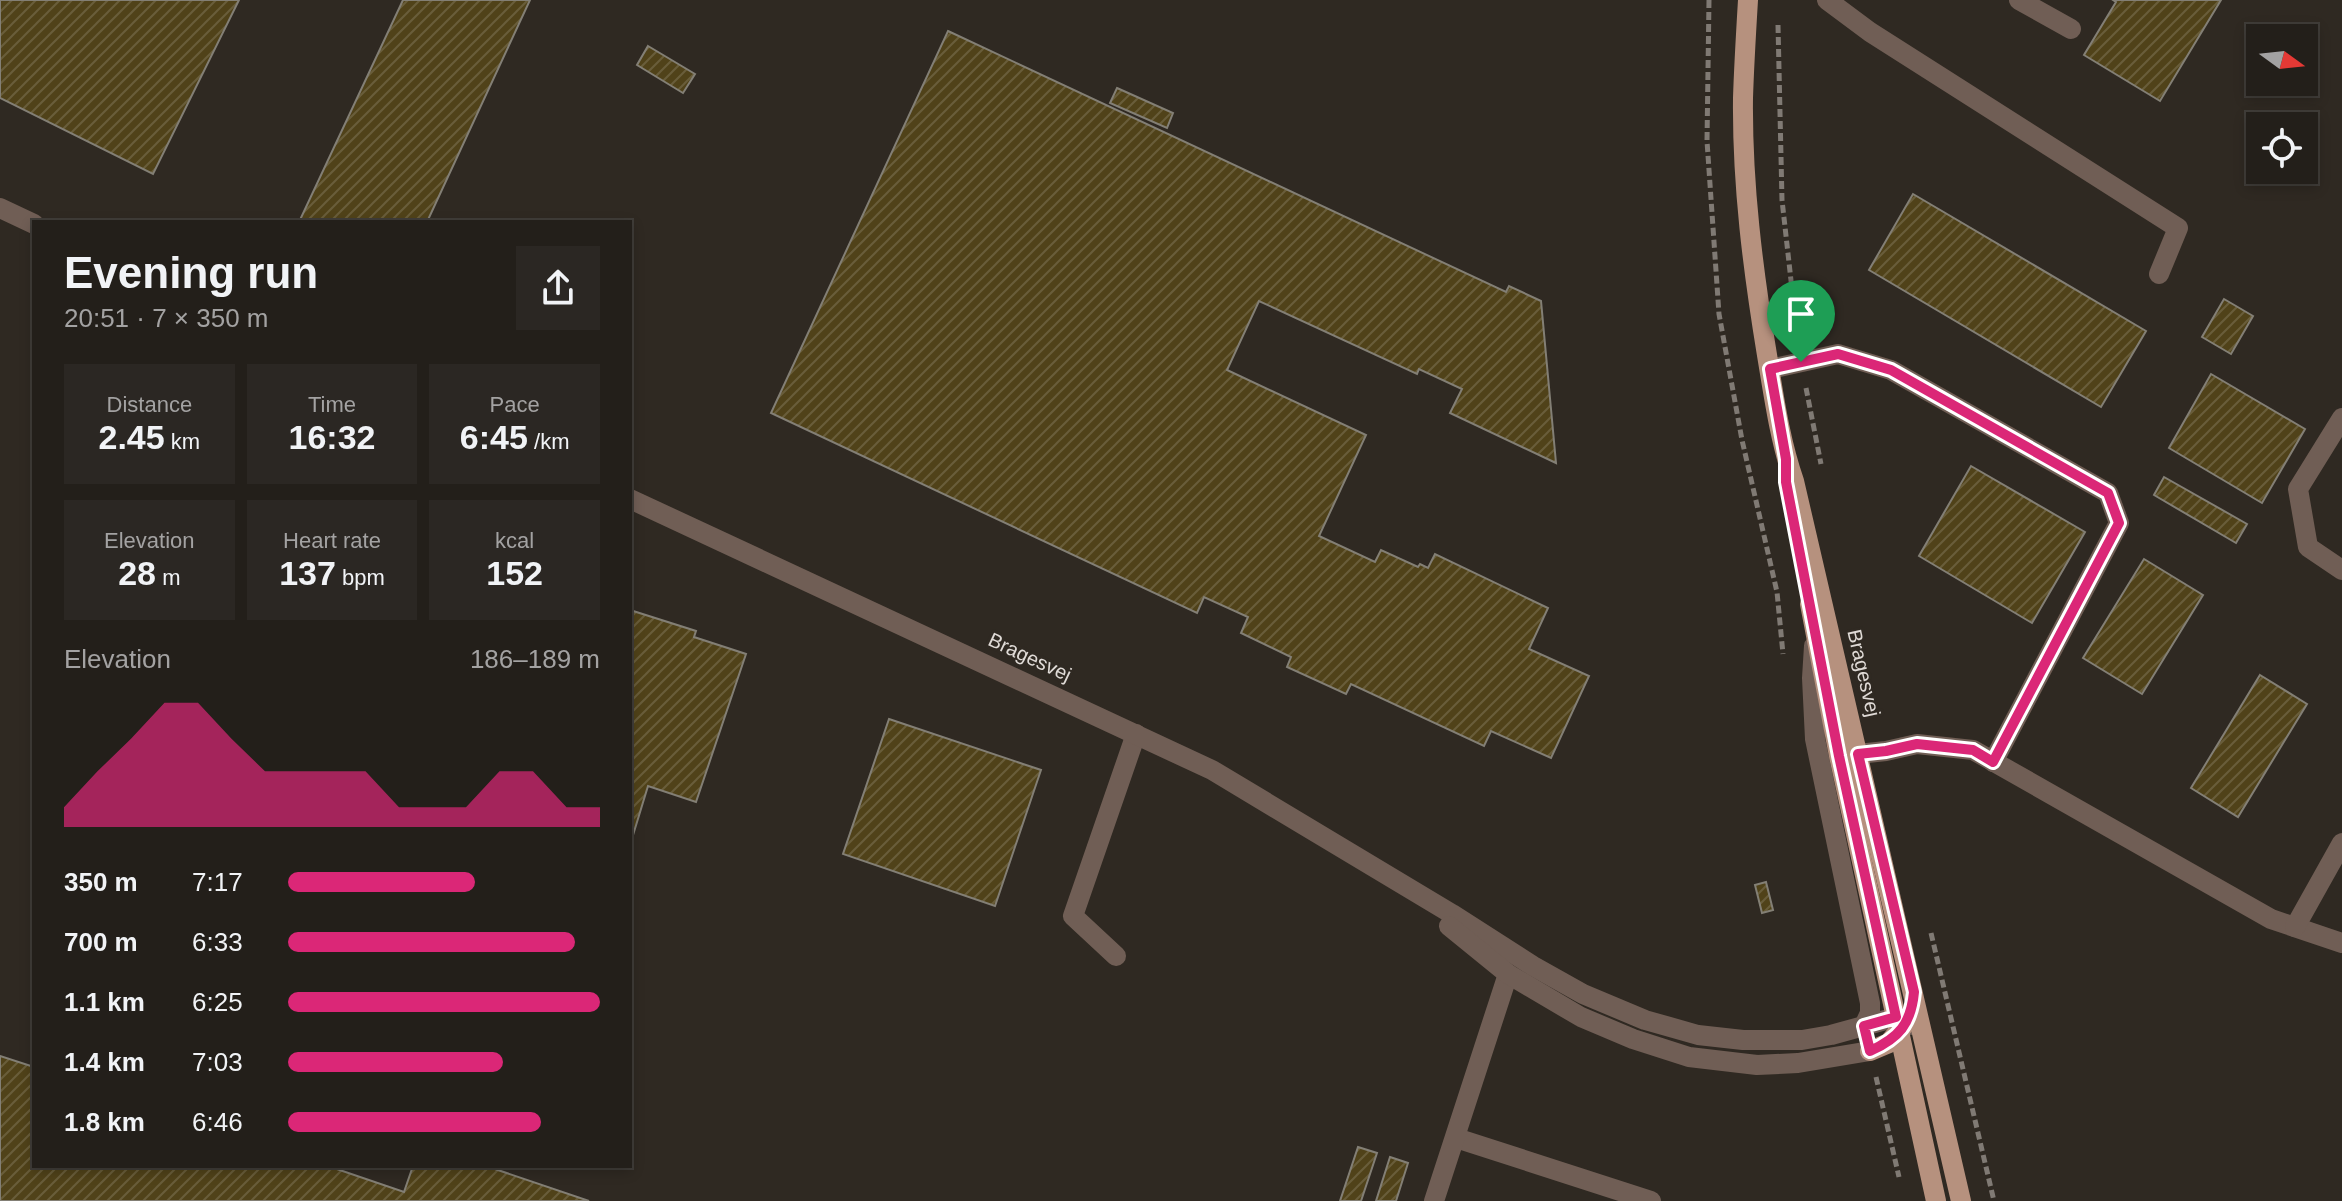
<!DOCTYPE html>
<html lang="en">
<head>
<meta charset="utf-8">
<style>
  body { margin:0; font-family:Helvetica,sans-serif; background:#2b2723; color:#f1f3f6; height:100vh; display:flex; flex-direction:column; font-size:30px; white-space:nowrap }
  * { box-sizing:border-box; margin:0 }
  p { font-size:26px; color:#a3a2a2 }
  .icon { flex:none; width:44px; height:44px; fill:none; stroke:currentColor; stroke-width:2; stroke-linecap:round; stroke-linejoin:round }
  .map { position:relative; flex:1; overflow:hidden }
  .panel { position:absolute; left:32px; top:220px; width:600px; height:948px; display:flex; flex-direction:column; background:#231f1a; border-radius:0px; box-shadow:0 4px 12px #0003,0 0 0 2px #403d39 }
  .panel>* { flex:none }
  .needle { width:52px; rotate:105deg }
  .buttons { position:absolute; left:2246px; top:24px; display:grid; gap:16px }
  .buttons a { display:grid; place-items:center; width:72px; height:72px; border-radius:0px; background:#231f1a; box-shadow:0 4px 12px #0003,0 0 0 2px #403d39; font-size:40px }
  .pin { position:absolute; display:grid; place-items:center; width:68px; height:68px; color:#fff; margin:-82px -34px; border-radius:50% 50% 50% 0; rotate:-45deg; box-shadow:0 0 8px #0007 }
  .pin .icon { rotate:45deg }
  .round { display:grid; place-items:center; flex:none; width:84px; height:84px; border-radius:0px; background:#2b2723 }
  .summary { display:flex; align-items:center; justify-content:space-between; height:136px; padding:0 32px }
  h1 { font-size:44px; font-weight:600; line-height:60px }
  .stats { display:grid; grid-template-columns:repeat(3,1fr); gap:12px; height:136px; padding:8px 32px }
  .stats div { display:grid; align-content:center; border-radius:0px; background:#2b2723; text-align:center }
  .stats b { font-size:34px; font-weight:600 }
  .stats small { font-size:22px; font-weight:400 }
  .stats p { font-size:22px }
  .chart { height:224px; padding:16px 32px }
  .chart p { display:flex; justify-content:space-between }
  .chart svg { width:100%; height:144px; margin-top:8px; fill:#db2777; opacity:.7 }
  ul { padding:0 32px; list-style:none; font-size:26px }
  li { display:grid; grid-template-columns:128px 96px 1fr; align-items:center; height:60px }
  li i { height:20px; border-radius:10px; background:#db2777 }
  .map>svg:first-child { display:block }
  .building { fill:url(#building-hatch); stroke:#837f75; stroke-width:2 }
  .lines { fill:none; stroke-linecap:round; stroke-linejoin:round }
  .path { stroke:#807a74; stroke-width:5; stroke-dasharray:8 4; stroke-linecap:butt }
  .service { stroke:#705e55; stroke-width:20 }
  .minor { stroke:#705e55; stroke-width:20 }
  .primary { stroke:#b6917e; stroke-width:20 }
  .route-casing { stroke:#fff; stroke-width:16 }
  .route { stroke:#db2777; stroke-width:10 }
  .labels { text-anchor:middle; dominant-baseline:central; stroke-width:6; stroke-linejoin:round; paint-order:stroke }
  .street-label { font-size:20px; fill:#e0dbd7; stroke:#2f2922 }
</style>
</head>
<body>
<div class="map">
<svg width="2342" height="1201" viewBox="0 0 2342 1201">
  <defs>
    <pattern id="building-hatch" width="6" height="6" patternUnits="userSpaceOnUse" patternTransform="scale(2)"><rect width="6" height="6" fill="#504219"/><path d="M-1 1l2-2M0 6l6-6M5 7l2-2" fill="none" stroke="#695d3a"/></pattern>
  </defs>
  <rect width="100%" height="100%" fill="#2f2922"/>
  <g class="building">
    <path d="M0 0H239L153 174 0 98Z"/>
    <path d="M403 0H530L427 222H299Z"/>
    <path d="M2113 0H2221L2160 101 2084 55 2116 2Z"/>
    <path d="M948 31 1506 292 1509 286 1541 301 1556 463 1450 413 1462 389 1419 369 1417 374 1259 301 1227 370 1366 435 1319 536 1375 562 1381 550 1418 567 1420 564 1428 568 1435 554 1548 608 1529 649 1589 676 1551 758 1491 731 1484 746 1351 684 1346 694 1287 667 1291 657 1241 633 1248 617 1204 597 1197 613 771 413Z"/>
    <path d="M648 46 695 74 683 93 637 65Z"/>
    <path d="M1117 88 1173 113 1167 128 1110 103Z"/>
    <path d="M1913 194 2146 331 2101 407 1869 270Z"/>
    <path d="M2224 299 2253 316 2231 354 2202 337Z"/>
    <path d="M2211 374 2305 429 2262 503 2169 448Z"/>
    <path d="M1971 466 2085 532 2032 623 1919 556Z"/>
    <path d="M2164 477 2247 524 2236 543 2154 495Z"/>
    <path d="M2144 559 2203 595 2142 694 2083 658Z"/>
    <path d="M630 610 696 631 694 637 746 654 696 802 648 786 630 845Z"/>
    <path d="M2260 675 2307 704 2238 817 2191 788Z"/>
    <path d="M889 719 1041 770 995 906 843 854Z"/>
    <path d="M1766 882 1773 910 1762 913 1755 885Z"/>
    <path d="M0 1056 34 1067V1166H328L404 1192 413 1166H486L589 1201H0Z"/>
    <path d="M1358 1147 1377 1153 1361 1201H1340Z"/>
    <path d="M1390 1157 1408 1163 1396 1201H1376Z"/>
  </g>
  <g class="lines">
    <g class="path">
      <path d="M1709 0 1707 141 1719 314 1742 440 1777 592 1783 654"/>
      <path d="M1778 25 1782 200 1797 334"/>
      <path d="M1806 388 1821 464"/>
      <path d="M1931 933 1994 1201"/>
      <path d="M1876 1077 1899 1177"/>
    </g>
    <g class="service">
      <path d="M1827 0 1870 32 2178 228 2159 274"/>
      <path d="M2019 0 2071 29"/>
      <path d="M1770 369 1838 354 1891 370 2108 493 2119 523 1993 762"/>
      <path d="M2342 418 2298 489 2308 547 2342 570"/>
      <path d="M1858 754 1886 751 1917 744 1973 750 2271 919 2342 943"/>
      <path d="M2295 927 2342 843"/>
      <path d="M1116 956 1073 916 1136 734"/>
      <path d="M1456 1138 1651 1201"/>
      <path d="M1434 1201 1508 974"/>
    </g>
    <g class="minor">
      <path d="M0 208 34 224"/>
      <path d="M630 499 1212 770 1452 914 1533 966 1583 994 1645 1020 1698 1035 1743 1040H1802L1831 1035 1896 1017 1907 1021 1911 1025"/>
      <path d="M1814 646 1812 678 1815 739 1870 1003V1013L1864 1026"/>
      <path d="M1449 926 1508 974 1581 1017 1633 1039 1689 1057 1757 1065 1798 1063 1870 1051"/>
    </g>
    <g class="primary">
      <path d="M1748 0C1746 33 1744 66 1743 98 1742 184 1753 270 1767 355 1774 397 1780 441 1794 481L1961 1201"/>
      <path d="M1810 604 1839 756 1936 1201"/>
      <path d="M1870 1051 1889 1043 1904 1025"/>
    </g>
  </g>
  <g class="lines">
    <defs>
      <path id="route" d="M1838 354 1891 370 2108 493 2119 523 1993 762 1973 750 1917 744 1886 751 1858 754 1914 992C1911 1024 1899 1038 1870 1051L1864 1026 1896 1017 1839 756 1786 482V459L1770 369Z"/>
    </defs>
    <use href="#route" class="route-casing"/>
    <use href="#route" class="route"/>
  </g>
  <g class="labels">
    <g class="street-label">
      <text transform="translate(1030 657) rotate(25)">Bragesvej</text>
      <text transform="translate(1864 673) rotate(77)">Bragesvej</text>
    </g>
  </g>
</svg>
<div class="buttons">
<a><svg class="needle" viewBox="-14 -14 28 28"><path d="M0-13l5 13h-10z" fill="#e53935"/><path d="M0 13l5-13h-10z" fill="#a3a2a2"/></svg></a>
<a><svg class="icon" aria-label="locate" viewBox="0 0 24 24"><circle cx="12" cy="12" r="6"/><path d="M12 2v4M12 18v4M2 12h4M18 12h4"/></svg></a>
</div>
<div class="pin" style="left:1801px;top:362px;background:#1e9e55"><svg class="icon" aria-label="arrive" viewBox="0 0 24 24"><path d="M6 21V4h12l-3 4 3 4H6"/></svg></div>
<section class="panel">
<div class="summary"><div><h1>Evening run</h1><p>20:51 · 7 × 350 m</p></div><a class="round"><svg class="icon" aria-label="share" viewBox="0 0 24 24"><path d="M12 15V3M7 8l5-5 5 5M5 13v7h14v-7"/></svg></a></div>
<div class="stats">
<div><p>Distance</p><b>2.45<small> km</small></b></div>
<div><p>Time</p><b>16:32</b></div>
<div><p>Pace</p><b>6:45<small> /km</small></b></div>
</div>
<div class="stats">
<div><p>Elevation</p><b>28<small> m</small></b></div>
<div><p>Heart rate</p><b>137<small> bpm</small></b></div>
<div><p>kcal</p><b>152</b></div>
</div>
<div class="chart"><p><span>Elevation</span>186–189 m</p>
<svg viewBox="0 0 160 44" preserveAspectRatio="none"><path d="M0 44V38L10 27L20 17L30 6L40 6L50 17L60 27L70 27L80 27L90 27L100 38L110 38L120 38L130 27L140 27L150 38L160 38V44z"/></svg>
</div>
<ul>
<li><b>350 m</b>7:17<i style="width:60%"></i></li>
<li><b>700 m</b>6:33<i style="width:92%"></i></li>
<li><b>1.1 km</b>6:25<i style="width:100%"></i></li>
<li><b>1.4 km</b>7:03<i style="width:69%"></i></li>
<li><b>1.8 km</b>6:46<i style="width:81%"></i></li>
</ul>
</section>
</div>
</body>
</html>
